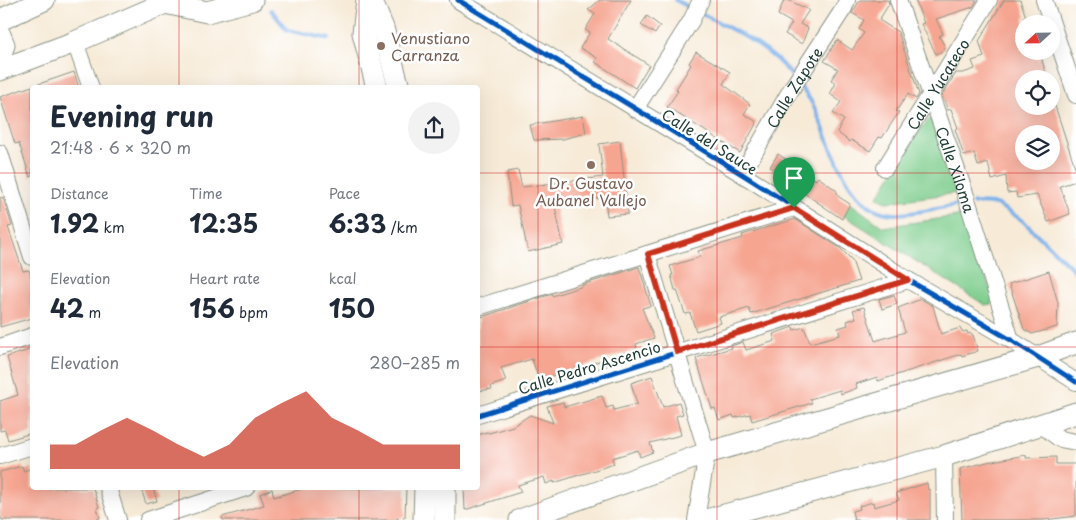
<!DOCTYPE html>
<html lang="en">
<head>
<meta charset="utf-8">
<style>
  body { margin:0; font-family:"Playpen Sans",sans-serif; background:#f2f2f3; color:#1f2937; height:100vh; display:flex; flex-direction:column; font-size:19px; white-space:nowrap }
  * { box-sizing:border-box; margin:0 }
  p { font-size:16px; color:#747a83 }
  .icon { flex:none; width:28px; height:28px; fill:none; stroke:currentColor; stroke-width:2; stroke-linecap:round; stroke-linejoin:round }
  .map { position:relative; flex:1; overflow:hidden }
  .side { position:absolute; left:30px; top:85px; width:450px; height:405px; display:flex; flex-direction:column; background:#fff; border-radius:5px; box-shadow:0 5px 20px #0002 }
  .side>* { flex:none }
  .needle { width:32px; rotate:248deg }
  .buttons { position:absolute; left:1015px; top:15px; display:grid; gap:10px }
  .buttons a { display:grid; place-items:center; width:45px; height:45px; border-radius:50%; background:#fff; box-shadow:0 5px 20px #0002; font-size:25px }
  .pin { position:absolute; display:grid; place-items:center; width:42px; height:42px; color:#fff; margin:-51px -21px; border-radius:50% 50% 50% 0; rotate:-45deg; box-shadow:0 0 5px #0007 }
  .pin .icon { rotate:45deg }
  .round { display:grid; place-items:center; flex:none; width:52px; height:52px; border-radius:26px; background:#f2f2f3 }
  .headline { display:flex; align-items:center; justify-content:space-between; height:85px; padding:0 20px }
  h1 { font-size:28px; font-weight:700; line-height:38px }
  .stats { display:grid; grid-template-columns:repeat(3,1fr); gap:8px; height:85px; padding:5px 20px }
  .stats div { display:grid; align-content:center }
  .stats b { font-size:25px; font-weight:700 }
  .stats small { font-size:14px; font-weight:400 }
  .stats p { font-size:14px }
  .chart { height:140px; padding:10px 20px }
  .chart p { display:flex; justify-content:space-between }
  .chart svg { width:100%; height:90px; margin-top:5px; fill:#c8321e; opacity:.7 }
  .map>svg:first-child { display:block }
  .green { fill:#7ecd8d; stroke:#4e8560 }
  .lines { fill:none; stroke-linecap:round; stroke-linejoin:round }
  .stream { stroke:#7bb0e9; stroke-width:4 }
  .building { fill:#f6a591; fill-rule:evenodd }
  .minor-casing { stroke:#8b9486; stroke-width:18 }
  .major-casing { stroke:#8b9486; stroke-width:23 }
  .minor { stroke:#fff; stroke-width:16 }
  .major { stroke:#fff; stroke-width:21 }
  .cycleway-casing { stroke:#fff; stroke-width:8 }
  .cycleway { stroke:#0057b8; stroke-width:5 }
  .route-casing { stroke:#fff; stroke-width:10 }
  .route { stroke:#c8321e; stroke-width:6 }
  .grid { fill:none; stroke:#d62828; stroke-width:1; stroke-opacity:0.55 }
  .education-dot { fill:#8d6e63; stroke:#fff; stroke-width:2 }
  .labels { text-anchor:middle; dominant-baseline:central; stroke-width:5; stroke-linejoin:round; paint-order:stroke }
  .education-label { font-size:15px; fill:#785e54; stroke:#fff; text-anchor:start }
  .street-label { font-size:15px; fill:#1f3d34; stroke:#fff }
</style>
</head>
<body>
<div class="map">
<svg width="1076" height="520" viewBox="0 0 1076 520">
  <rect width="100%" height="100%" fill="#fff"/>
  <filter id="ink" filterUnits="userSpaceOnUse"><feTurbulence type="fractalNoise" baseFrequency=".02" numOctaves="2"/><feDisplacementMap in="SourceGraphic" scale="10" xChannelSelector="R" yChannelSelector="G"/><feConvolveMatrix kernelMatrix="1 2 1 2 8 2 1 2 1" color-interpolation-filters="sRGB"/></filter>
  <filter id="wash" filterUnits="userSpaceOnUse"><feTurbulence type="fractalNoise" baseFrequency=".0096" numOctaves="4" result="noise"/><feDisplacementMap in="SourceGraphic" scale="20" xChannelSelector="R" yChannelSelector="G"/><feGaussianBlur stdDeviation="1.12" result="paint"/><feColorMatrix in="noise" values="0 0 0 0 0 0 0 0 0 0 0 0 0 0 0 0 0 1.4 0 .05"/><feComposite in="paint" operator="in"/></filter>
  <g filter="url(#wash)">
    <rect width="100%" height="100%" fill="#f7ebd8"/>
    <g class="green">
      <path d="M931 118 957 193 887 202 877 198 921 128Z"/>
      <path d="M850 203 883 227 965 215 993 298 991 304 985 305 843 215Z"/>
    </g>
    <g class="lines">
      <g class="stream">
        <path d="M675 0 693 9"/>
        <path d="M271 10 287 30 329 39"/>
        <path d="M699 12C733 30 769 46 793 77"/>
        <path d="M799 85C804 92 811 99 814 107 831 141 847 214 895 214 915 214 943 207 963 204"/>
        <path d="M973 203 996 204 1022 220 1076 272"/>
      </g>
    </g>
    <g id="blocks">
      <g class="building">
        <path d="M600 0H631L608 39 649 65 635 88 595 62 597 58 580 48 590 32 585 30 595 14 588 10Z"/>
        <path d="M784 0H788L809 10 800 24 808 28 802 44 785 34 792 23 778 15Z"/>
        <path d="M860 0H888L889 4 879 20 898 32 919 94 916 99 908 94 896 111 899 112 882 138 879 137 870 151 851 140 850 142 837 132 844 120 833 113 841 102 830 94 836 83 831 80 838 69 824 61 837 40 852 50 864 33 859 29 864 20 852 13Z"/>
        <path d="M915 0H977L973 7 936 19 943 34 939 36 945 47 942 51 936 54 921 24 924 23Z"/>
        <path d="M1004 0H1020L1026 17H1024V51H1037L1039 56H1041L1047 79H1024V106H1055L1076 170V181L1060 186 1070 214 1048 222 1037 195 1017 198 1016 192 1007 193 1006 176 992 180 988 163 978 166 974 153 964 156 955 129 958 128 951 109 948 110 942 95 956 73H963L975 69 972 61 984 57 979 41ZM1024 134H1051V161H1024Z"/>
        <path d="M647 16 660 26 655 34 641 25Z"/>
        <path d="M696 52 730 72 723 84 750 104 744 114 757 122 740 153 667 107 678 91 676 89 691 65 689 63Z"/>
        <path d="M74 72 79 88H33V86Z"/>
        <path d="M32 86V176L30 177 19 143 15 144 0 97Z"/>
        <path d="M583 116 586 133 563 139 534 140 530 125Z"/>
        <path d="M620 141 628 214 607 216 605 198 554 202 563 244 528 252 518 205 511 206 507 172 518 170 522 187 603 177 599 144Z"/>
        <path d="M778 154 816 180 818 177 836 190 839 197 850 204 842 219 801 191 802 189 770 167Z"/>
        <path d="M3 197 12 226 8 227 23 271 29 270 32 281V318L0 327V198Z"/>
        <path d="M795 219 840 248 852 260 859 281 751 314 749 308 719 317 721 323 696 331 690 313 685 314 677 290H675L671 275H673L670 266 700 257 698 251 743 238 742 235Z"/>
        <path d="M639 267 651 306 642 308 654 338 636 344 637 349 539 380 532 359 501 368 506 381 491 386 492 389 478 391V318L552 294V296L583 286 582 285Z"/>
        <path d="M1049 271 1058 303 1057 327 1032 334 1024 329 1009 284Z"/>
        <path d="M894 295 897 304 882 309 879 299Z"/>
        <path d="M921 299 933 306 941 334 960 328 962 332 967 331 968 334 971 333 973 335 978 351 962 356 961 354 878 381 877 377 856 384 857 388 841 394 840 390 810 399 812 403 752 421 750 414 734 418 733 415 719 420 715 408 712 409 696 358 732 348 731 346 743 342 746 350 775 341 773 334 793 327 794 330 804 327 810 343 840 335 838 328 848 325 847 321 856 318 853 310 864 307 875 341 905 332 898 308Z"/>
        <path d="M32 349V433L8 440 5 430 0 431V401L18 395 7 357Z"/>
        <path d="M652 376 663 407 679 402 683 414 676 416 681 435 650 443 653 452 640 457 638 450 612 458 614 464 554 483V481L546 484 544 477 518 485 521 492 465 510 464 488H478V435L487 432 489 433 513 426 530 415 553 423 547 406 563 402 564 407 602 396 606 408 613 406 614 410 637 404 631 383Z"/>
        <path d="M1026 455V458L1056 457V464H1076V516L1045 520H962L960 469 987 462Z"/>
        <path d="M22 466 24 471 32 468V488H93L99 507 97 508 100 518 93 520H2L0 516V472Z"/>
        <path d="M927 483 928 490H930V520H854L852 511 860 509 859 506 873 502 874 507 899 500 896 493Z"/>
        <path d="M141 488H153L157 501 146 504Z"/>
        <path d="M305 488H406L405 517 397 518 398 520H223L222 517 264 505 260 494 272 489 274 497Z"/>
      </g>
    </g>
  </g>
  <g filter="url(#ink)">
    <use href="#blocks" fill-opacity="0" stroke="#8b9486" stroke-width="1"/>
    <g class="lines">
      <defs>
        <g id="minor">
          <path d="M458 0 742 174 908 280 1011 340 1076 382"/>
          <path id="s1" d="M898 0 965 193 1011 340"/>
          <path d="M1044 0 1076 95"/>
          <path d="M75 42 91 88"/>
          <path d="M635 109 691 21 701 0"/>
          <path d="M0 153 32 257"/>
          <path id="s2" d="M885 168 989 0"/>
          <path id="s3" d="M742 174 792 88 844 8 847 0"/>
          <path d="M647 254 707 453 696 520"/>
          <path d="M478 307 794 208"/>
          <path d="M0 347 32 336"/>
          <path d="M478 415 908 280"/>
          <path d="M1040 424 1060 439 1076 442"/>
          <path d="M0 456 32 446"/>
          <path d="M944 456 945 520"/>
          <path d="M108 488 118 520"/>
          <path d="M148 520 246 488"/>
        </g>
        <g id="major">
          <path d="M367 0 363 33 377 88"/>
          <path d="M371 0 383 28 399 88"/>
          <path d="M165 3 207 12 252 0"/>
          <path d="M0 20 44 0"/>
          <path d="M0 35 4 45 0 57"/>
          <path d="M0 70 75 42 172 0"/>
          <path d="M424 520 425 488"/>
          <path d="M445 520V488"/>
          <path d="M520 520 707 453 1038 357 1076 343"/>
          <path d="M706 520 944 456 1076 413"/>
        </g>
      </defs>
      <use href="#minor" class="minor-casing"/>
      <use href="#major" class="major-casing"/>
      <use href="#minor" class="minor"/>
      <use href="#major" class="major"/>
      <defs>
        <g id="cycleway">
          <path d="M458 0 742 174 908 280 1011 340 1076 382"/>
          <path d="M478 415 908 280"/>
        </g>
      </defs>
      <use href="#cycleway" class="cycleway-casing"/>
      <use href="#cycleway" class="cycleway"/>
    </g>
  </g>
  <g class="lines" filter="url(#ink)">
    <defs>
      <path id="route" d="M794 208 908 280 677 352 648 254Z"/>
    </defs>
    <use href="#route" class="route-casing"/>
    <use href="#route" class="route"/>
  </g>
  <path class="grid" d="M179 0V88M359 0V88M538 0V520M717 0V520M897 0V520M0 173H32M478 173H1076M0 347H32M478 347H1076M179 488V520M359 488V520"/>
  <g class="education-dot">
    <circle cx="381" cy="46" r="5"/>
    <circle cx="591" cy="165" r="5"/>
  </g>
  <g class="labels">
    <g class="education-label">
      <text x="391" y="37">Venustiano<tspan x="391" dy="17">Carranza</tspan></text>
      <text x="591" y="182" text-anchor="middle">Dr. Gustavo<tspan x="591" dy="17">Aubanel Vallejo</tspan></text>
    </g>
    <g class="street-label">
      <text stroke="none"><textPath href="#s2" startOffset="99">Calle Yucateco</textPath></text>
      <text stroke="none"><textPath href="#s3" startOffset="101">Calle Zapote</textPath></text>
      <text transform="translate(710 141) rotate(32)">Calle del Sauce</text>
      <text stroke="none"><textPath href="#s1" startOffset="179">Calle Xiloma</textPath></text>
      <text transform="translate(589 367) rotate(-17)">Calle Pedro Ascencio</text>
    </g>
  </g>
</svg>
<div class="buttons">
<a><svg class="needle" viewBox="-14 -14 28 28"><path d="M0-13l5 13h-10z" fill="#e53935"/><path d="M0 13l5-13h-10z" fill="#747a83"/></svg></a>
<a><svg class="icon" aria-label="locate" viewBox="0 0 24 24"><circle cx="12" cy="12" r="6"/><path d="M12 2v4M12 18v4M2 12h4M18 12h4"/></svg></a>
<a><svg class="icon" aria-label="layers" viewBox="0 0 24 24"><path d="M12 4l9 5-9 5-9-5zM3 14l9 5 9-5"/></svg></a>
</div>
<div class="pin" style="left:794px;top:208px;background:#1e9e55"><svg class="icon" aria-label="arrive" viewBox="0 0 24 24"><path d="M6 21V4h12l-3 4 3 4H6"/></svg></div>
<section class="side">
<div class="headline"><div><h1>Evening run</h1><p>21:48 · 6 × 320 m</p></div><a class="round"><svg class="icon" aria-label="share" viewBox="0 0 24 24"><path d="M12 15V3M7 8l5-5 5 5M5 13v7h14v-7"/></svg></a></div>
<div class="stats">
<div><p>Distance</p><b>1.92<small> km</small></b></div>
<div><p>Time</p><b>12:35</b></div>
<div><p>Pace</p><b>6:33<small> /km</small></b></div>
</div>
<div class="stats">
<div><p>Elevation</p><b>42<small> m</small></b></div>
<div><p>Heart rate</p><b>156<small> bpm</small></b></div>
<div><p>kcal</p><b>150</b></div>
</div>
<div class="chart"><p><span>Elevation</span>280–285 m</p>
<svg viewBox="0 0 160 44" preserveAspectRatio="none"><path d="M0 44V32L10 32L20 25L30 19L40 25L50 32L60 38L70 32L80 19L90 12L100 6L110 19L120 25L130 32L140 32L150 32L160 32V44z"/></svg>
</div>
</section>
</div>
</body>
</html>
